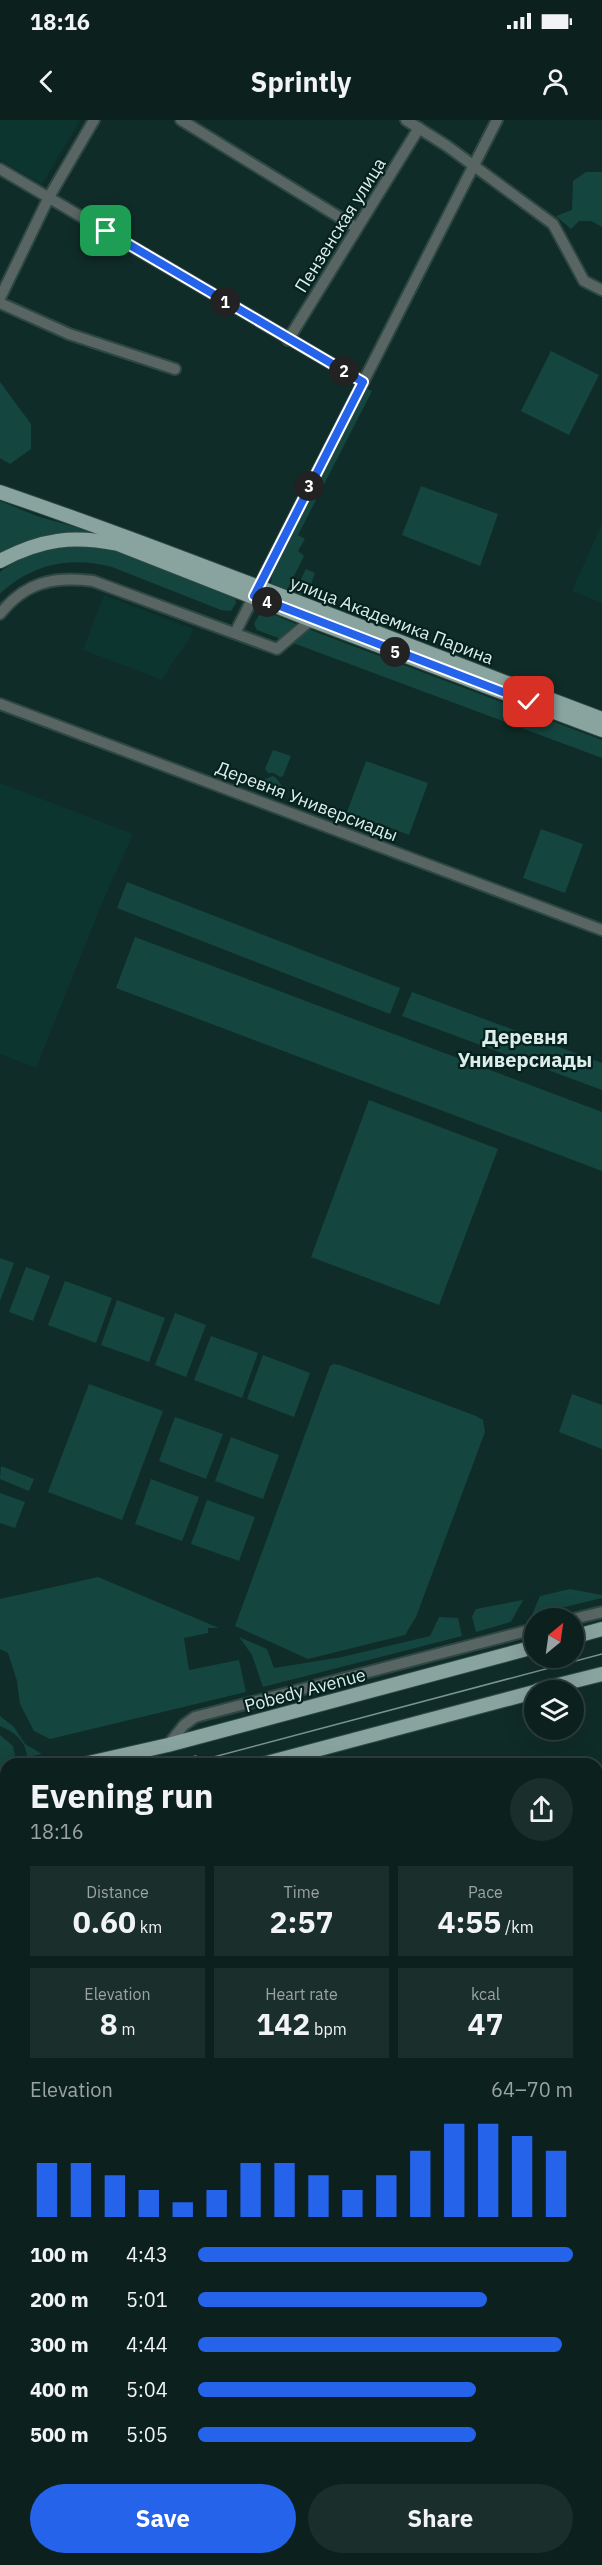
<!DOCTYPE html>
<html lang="en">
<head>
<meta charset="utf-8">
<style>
  body { margin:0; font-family:"IBM Plex Sans",sans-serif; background:#1a2e2b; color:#f1f3f6; height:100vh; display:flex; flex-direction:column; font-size:22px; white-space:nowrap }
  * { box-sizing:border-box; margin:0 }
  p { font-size:20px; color:#9aa3a4 }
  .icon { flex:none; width:33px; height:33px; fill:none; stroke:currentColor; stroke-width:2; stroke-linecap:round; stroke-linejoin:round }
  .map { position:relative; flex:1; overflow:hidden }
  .details { position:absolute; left:0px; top:1638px; width:603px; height:807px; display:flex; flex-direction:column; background:#0c211e; border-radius:18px 18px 0 0; box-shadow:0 6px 24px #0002,0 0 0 2px #2c3e3c }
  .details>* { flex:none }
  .needle { width:39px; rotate:29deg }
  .controls { position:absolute; left:524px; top:1488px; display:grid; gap:12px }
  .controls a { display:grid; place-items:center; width:60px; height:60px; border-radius:50%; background:#0c211e; box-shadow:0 6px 24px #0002,0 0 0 2px #2c3e3c; font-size:30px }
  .pin { position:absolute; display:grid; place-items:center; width:51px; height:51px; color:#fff; margin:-26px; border-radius:12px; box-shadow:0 3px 9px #0006 }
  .km { position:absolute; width:30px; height:30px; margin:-15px; border-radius:50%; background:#222; color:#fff; font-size:16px; line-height:30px; text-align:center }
  .round { display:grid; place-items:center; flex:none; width:63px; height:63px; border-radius:32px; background:#1a2e2b }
  .overview { display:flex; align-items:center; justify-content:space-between; height:102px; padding:0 30px }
  h1 { font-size:33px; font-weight:700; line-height:45px }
  .stats { display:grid; grid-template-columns:repeat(3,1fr); gap:9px; height:102px; padding:6px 30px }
  .stats div { display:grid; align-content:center; border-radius:0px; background:#1a2e2b; text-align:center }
  .stats b { font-size:30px; font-weight:700 }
  .stats small { font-size:16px; font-weight:400 }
  .stats p { font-size:16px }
  .chart { height:168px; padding:12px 30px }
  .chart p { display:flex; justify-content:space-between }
  .chart svg { width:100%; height:108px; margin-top:6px; stroke:#2563eb; stroke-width:6 }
  .action { display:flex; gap:12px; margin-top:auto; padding:12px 30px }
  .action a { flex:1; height:69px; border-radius:36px; background:#2563eb; color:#fff; font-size:24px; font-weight:700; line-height:69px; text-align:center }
  .action a+a { background:#1a2e2b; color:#f1f3f6 }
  ul { padding:0 30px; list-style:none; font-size:20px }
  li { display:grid; grid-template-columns:96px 72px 1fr; align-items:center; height:45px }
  li i { height:15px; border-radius:8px; background:#2563eb }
  .status { display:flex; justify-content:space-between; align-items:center; height:42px; padding:0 30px; background:#0c211e; direction:ltr }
  .status svg { height:16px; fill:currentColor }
  header { display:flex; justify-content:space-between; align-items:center; height:78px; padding:0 30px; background:#0c211e; font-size:27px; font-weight:700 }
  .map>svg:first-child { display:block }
  .built { fill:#0c3530 }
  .green { fill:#15453f }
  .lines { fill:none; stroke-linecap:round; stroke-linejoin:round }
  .minor-casing { stroke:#2d4743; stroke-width:14 }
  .major-casing { stroke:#2d4743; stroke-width:16 }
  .minor { stroke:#586563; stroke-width:10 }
  .major { stroke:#89a39f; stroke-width:14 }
  .tram { stroke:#7c928f; stroke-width:1.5 }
  .route-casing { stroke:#fff; stroke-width:12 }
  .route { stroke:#2563eb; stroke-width:8 }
  .labels { text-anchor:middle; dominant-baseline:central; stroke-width:4.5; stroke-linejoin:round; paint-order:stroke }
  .street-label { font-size:18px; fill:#ddedea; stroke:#05221f }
  .neighbourhood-label { font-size:20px; font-weight:bold; fill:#ddedea; stroke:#05221f }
</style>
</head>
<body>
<div class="status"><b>18:16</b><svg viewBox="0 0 49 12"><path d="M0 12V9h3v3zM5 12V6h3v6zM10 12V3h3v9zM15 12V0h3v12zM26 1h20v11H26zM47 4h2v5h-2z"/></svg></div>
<header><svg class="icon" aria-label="back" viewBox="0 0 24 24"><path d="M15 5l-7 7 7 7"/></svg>Sprintly<svg class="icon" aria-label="person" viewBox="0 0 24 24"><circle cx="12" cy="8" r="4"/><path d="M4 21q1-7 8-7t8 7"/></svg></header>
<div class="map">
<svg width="602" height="2445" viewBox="0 0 602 2445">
  <rect width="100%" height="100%" fill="#102c28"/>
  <g class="built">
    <path d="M0 0H80L42 64 0 40Z"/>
    <path d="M602 404V483L572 471Z"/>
    <path d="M104 475 193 509 188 522 174 540 162 560 83 530Z"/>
    <path d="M0 663 133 714 100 788 36 948 0 934Z"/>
  </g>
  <g class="green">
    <path d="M586 52H602V107L591 101H579L571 109 556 96 572 90 573 61Z"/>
    <path d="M551 231 599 255 569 315 521 291Z"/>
    <path d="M0 262 31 304V329L10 344 0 338Z"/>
    <path d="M366 268 372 271 298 415 305 419 298 431 304 436 287 470 271 464 272 452Z"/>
    <path d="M421 366 498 394 480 446 402 415Z"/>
    <path d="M0 381 37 396 96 413C56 414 35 417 0 435Z"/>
    <path d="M90 425C140 434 187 458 235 477L236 483 231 491 221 490 112 447C71 436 31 444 0 474V452C26 431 57 428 90 425Z"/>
    <path d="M306 449 315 453 310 467 301 475 294 473Z"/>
    <path d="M265 491 296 504 281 519 257 510 254 504 260 493Z"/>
    <path d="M308 509 602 620V638L293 523Z"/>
    <path d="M273 630 291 636 283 656 280 657 274 653H268L265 649Z"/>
    <path d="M366 641 428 663 409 715 347 692Z"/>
    <path d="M273 656 276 658 282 666 278 678 257 670 260 661Z"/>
    <path d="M541 709 583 724 565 773 523 758Z"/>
    <path d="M127 762 400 868 390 894 117 788Z"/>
    <path d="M135 817 602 992V1051L116 868Z"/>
    <path d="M412 872 602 943V970L402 896Z"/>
    <path d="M369 980 498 1029 439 1185 311 1137Z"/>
    <path d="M0 1138 14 1143 0 1181Z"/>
    <path d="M26 1147 50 1156 33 1201 9 1192Z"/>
    <path d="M65 1161 112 1178 96 1223 48 1205Z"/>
    <path d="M117 1180 165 1198 149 1242 101 1225Z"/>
    <path d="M175 1193 206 1205 186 1257 155 1245Z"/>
    <path d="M211 1216 258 1233 242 1278 194 1260Z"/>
    <path d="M263 1235 310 1253 294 1297 247 1279Z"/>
    <path d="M334 1244 340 1245 476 1296 483 1300 485 1312 416 1497 405 1515 308 1539 235 1506 330 1246Z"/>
    <path d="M89 1264 163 1291 122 1400 48 1372Z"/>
    <path d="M572 1274 602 1285V1329L559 1312Z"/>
    <path d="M175 1297 223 1314 206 1359 159 1341Z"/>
    <path d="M231 1317 279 1335 263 1379 215 1361Z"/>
    <path d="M1 1346 34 1359 29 1371 0 1359Z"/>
    <path d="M151 1359 199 1377 182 1421 135 1404Z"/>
    <path d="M0 1373 25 1382 15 1408 0 1403Z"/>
    <path d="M207 1380 255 1397 239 1441 191 1424Z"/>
    <path d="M98 1457 219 1508H208V1513L184 1518 189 1550 239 1540 246 1572 50 1619 34 1611 20 1584 17 1561 8 1533 0 1529V1479Z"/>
    <path d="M570 1469 602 1475V1478L532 1495 540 1476Z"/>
    <path d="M523 1480 511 1502 476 1512 472 1497 476 1489Z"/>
    <path d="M439 1497 458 1498 462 1516 263 1567 252 1535 239 1517 267 1529 274 1548 342 1537 430 1516Z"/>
    <path d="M0 1596 14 1607 25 1624 42 1634 27 1637C26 1621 15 1612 0 1606Z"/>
    <path d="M0 1615 13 1626 16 1640 5 1645 4 1651 0 1652Z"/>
    <path d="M6 1809V2240L0 2203V1812Z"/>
    <path d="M602 1924V2262H597V1931Z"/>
  </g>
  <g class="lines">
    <defs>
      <g id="minor">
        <path d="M181 0 357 108"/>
        <path d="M406 0 447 26 553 104 584 161 602 170"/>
        <path d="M0 49 363 262"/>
        <path d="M0 178 49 77 94 0"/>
        <path d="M0 183 69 214 175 249"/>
        <path d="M288 220 419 8"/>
        <path d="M0 494C25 462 54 456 93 461L277 529 311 500"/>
        <path d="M235 513 497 0"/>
        <path d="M0 584 602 810"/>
        <path d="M573 1499 602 1492"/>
        <path d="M168 1625 184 1605 195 1597 534 1509"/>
        <path d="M597 1792 602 1785"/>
        <path d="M0 2328 6 2329"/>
        <path d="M164 2439V2445"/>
        <path d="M253 2439V2445"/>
        <path d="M364 2439 365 2445"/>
        <path d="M422 2439 423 2445"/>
        <path d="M537 2439 538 2445"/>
      </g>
      <g id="major">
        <path d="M0 372C203 442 401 524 602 599"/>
        <path d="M0 441C41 419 73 415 118 424L311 500 602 610"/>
        <path d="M573 1517 602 1509"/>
        <path d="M538 1570 602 1554"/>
        <path d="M84 1644 168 1625 534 1527"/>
        <path d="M263 1644 534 1572"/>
        <path d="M0 1667 6 1665"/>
        <path d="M0 1714 6 1712"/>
      </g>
    </defs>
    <use href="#minor" class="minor-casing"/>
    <use href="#major" class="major-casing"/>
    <use href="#minor" class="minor"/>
    <use href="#major" class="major"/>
    <g class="tram">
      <path d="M164 1644 196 1636"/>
      <path d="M187 1644 602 1534"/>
      <path d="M0 1688 6 1686"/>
    </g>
  </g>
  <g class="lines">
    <defs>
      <path id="route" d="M106 111 363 262 254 476 529 582"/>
    </defs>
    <use href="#route" class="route-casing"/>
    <use href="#route" class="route"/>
  </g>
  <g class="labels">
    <g class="street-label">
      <text transform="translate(340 105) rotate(-58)">Пензенская улица</text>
      <text transform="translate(392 500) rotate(21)">улица Академика Парина</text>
      <text transform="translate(307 681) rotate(21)">Деревня Универсиады</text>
      <text transform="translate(305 1570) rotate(-15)">Pobedy Avenue</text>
    </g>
    <g class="neighbourhood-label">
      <text x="525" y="916">Деревня<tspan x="525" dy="23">Универсиады</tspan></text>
    </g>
  </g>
</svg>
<div class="controls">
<a><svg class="needle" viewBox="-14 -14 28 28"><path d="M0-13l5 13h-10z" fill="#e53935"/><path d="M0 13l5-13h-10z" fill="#9aa3a4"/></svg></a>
<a><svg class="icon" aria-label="layers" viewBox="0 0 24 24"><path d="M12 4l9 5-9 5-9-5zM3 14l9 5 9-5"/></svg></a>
</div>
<div class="pin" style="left:106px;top:111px;background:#1e9e55"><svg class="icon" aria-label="arrive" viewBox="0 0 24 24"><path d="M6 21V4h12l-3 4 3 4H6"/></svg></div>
<div class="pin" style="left:529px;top:582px;background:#d93025"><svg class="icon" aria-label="check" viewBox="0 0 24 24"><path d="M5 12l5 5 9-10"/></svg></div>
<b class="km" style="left:225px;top:182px">1</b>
<b class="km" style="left:344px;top:251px">2</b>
<b class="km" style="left:309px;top:366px">3</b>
<b class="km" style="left:267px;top:482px">4</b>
<b class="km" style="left:395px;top:532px">5</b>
<section class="details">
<div class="overview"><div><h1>Evening run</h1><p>18:16</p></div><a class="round"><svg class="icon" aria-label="share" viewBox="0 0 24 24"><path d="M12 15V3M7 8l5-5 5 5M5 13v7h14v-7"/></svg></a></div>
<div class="stats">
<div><p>Distance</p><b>0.60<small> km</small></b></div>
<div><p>Time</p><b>2:57</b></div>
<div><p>Pace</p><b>4:55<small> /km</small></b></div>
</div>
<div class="stats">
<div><p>Elevation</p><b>8<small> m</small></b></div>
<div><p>Heart rate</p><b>142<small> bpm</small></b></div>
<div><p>kcal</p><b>47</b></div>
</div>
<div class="chart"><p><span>Elevation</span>64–70 m</p>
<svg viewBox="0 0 160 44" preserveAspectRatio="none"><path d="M5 44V22M15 44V22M25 44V27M35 44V33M45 44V38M55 44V33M65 44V22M75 44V22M85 44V27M95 44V33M105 44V27M115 44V17M125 44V6M135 44V6M145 44V11M155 44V17"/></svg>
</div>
<ul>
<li><b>100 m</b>4:43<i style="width:100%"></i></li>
<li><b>200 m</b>5:01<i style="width:77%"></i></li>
<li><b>300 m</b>4:44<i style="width:97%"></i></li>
<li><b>400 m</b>5:04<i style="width:74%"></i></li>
<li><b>500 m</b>5:05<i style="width:74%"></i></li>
</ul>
<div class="action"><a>Save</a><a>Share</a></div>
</section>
</div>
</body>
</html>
